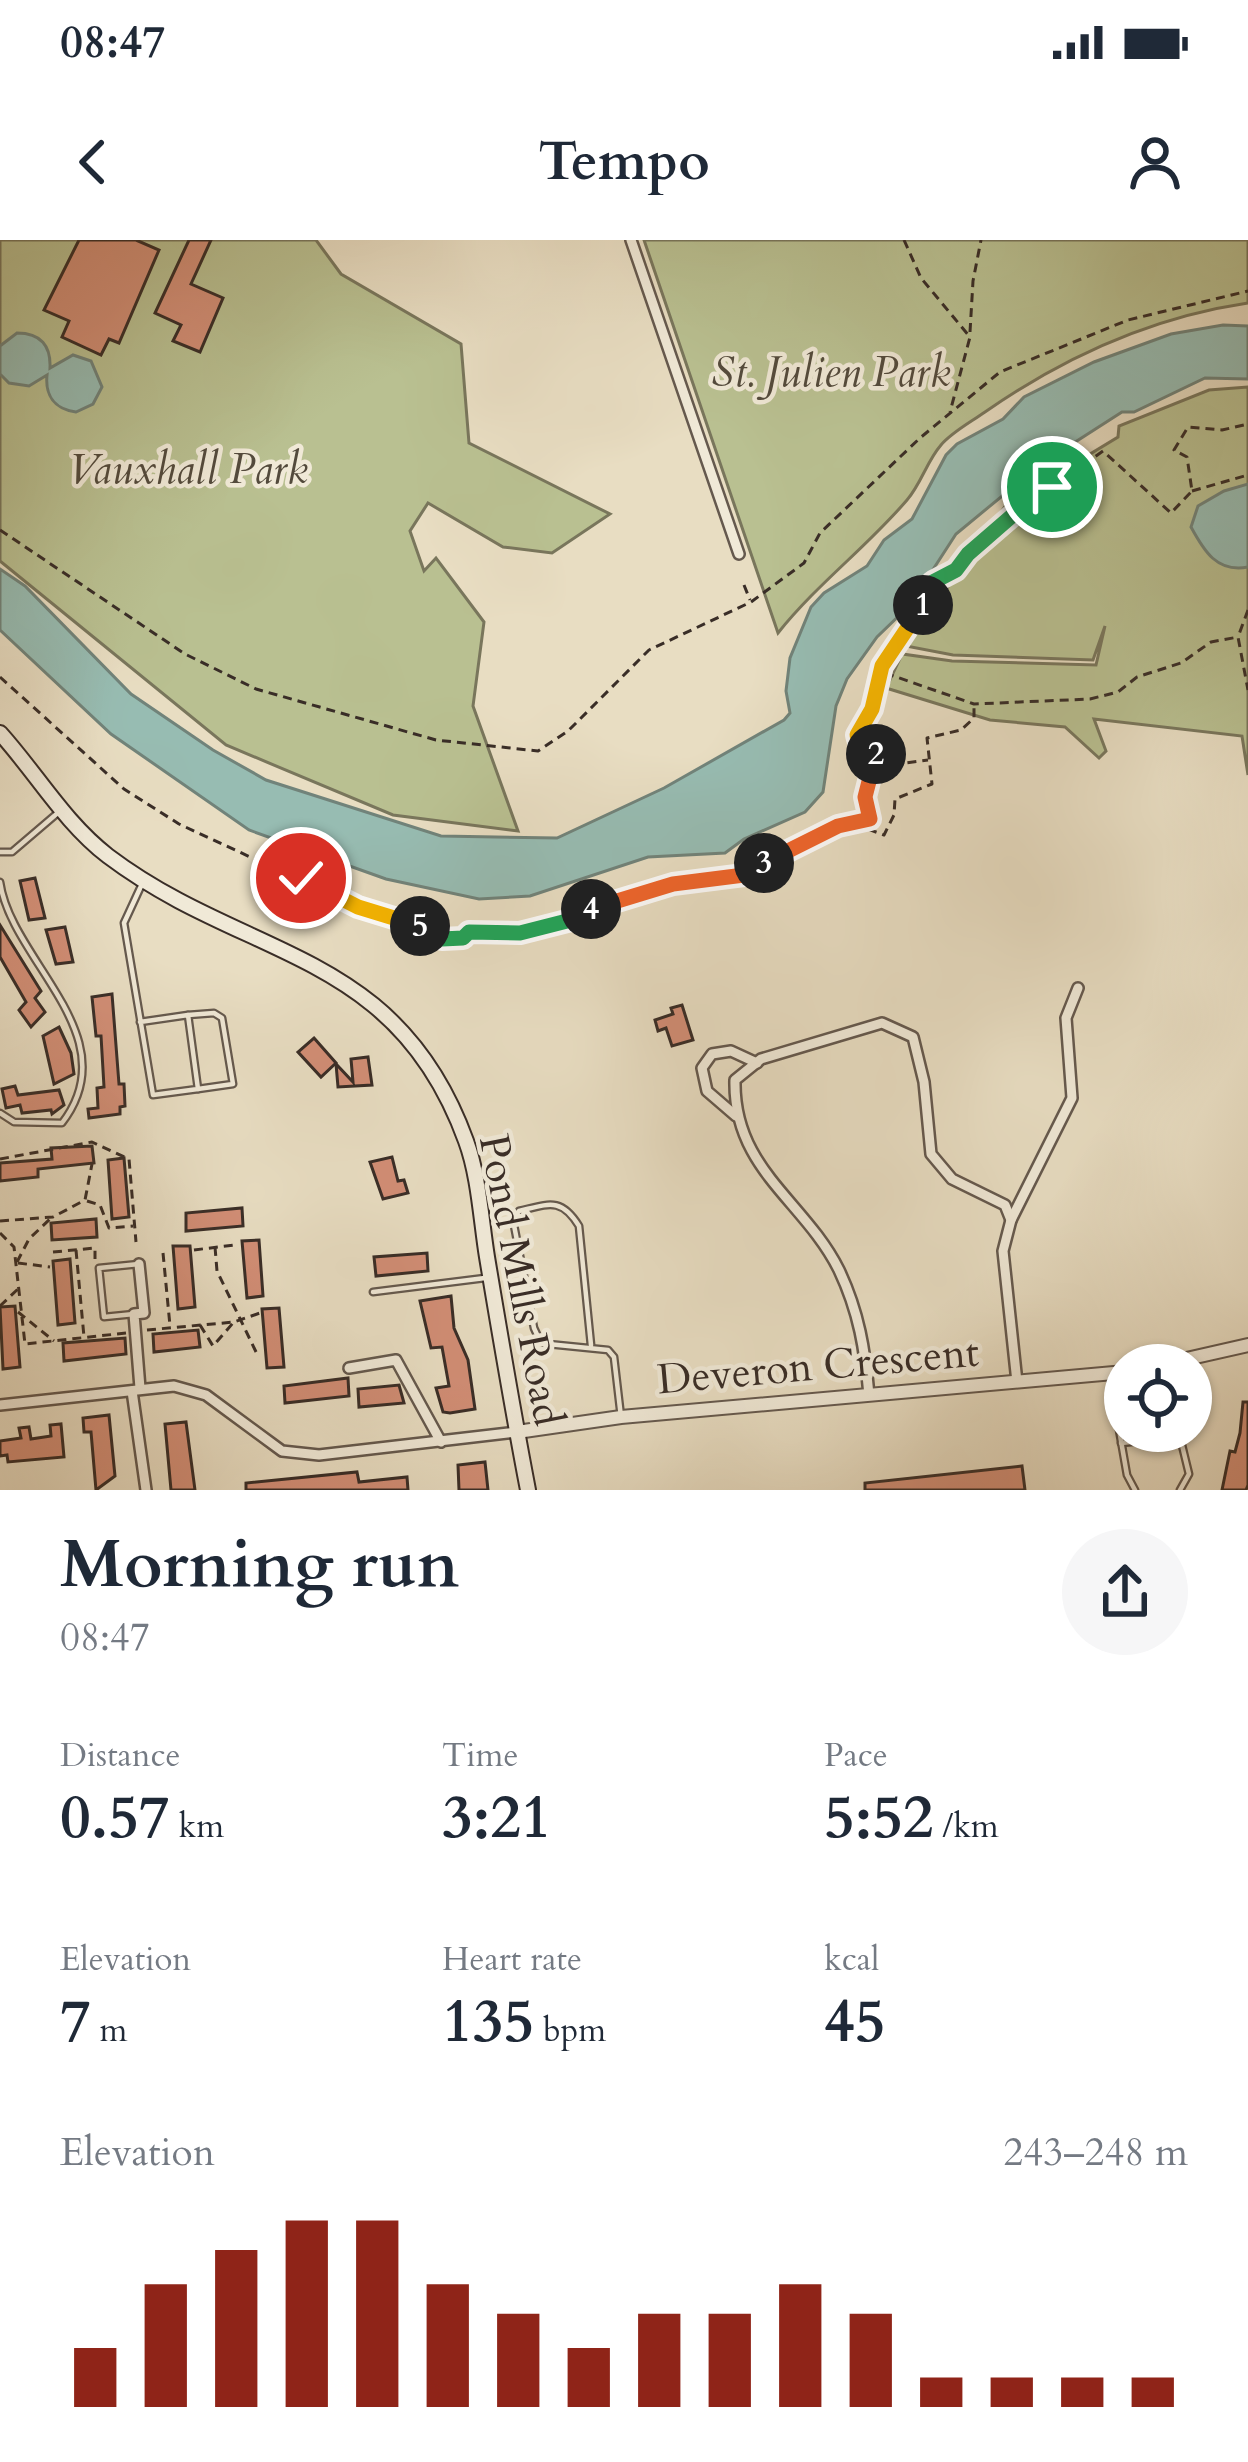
<!DOCTYPE html>
<html lang="en">
<head>
<meta charset="utf-8">
<style>
  body { margin:0; font-family:Cardo,serif; background:#f6f6f7; color:#1f2937; height:100vh; display:flex; flex-direction:column; font-size:45px; white-space:nowrap }
  * { box-sizing:border-box; margin:0 }
  p { font-size:39px; color:#747a83 }
  .icon { flex:none; width:66px; height:66px; fill:none; stroke:currentColor; stroke-width:2; stroke-linecap:round; stroke-linejoin:round }
  .map { position:relative; height:1250px; overflow:hidden }
  .sheet { display:flex; flex-direction:column; background:#fff; flex:1 }
  .sheet>* { flex:none }
  .tools { position:absolute; left:1104px; top:1104px; display:grid; gap:24px }
  .tools a { display:grid; place-items:center; width:108px; height:108px; border-radius:50%; background:#fff; box-shadow:0 3px 9px #0004; font-size:60px }
  .pin { position:absolute; display:grid; place-items:center; width:102px; height:102px; color:#fff; margin:-51px; border:6px solid #fff; border-radius:50%; box-shadow:0 3px 12px #0007 }
  .km { position:absolute; width:60px; height:60px; margin:-30px; border-radius:50%; background:#222; color:#fff; font-size:33px; line-height:60px; text-align:center }
  .round { display:grid; place-items:center; flex:none; width:126px; height:126px; border-radius:63px; background:#f6f6f7 }
  .headline { display:flex; align-items:center; justify-content:space-between; height:204px; padding:0 60px }
  h1 { font-size:66px; font-weight:700; line-height:90px }
  .metrics { display:grid; grid-template-columns:repeat(3,1fr); gap:18px; height:204px; padding:12px 60px }
  .metrics div { display:grid; align-content:center }
  .metrics b { font-size:60px; font-weight:700 }
  .metrics small { font-size:33px; font-weight:400 }
  .metrics p { font-size:33px }
  .chart { height:336px; padding:24px 60px }
  .chart p { display:flex; justify-content:space-between }
  .chart svg { width:100%; height:216px; margin-top:12px; stroke:#8f2418; stroke-width:6 }
  .status { display:flex; justify-content:space-between; align-items:center; height:84px; padding:0 60px; background:#fff; direction:ltr }
  .status svg { height:33px; fill:currentColor }
  header { display:flex; justify-content:space-between; align-items:center; height:156px; padding:0 60px; background:#fff; font-size:54px; font-weight:700 }
  .map>svg:first-child { display:block }
  .green { fill:#b9c091; stroke:#79765c; stroke-width:3 }
  .water { fill:#97bcb2; stroke:#71837a; stroke-width:3 }
  .building { fill:#d28e76; stroke:#392d27; stroke-width:3 }
  .lines { fill:none; stroke-linecap:round; stroke-linejoin:round }
  .service-casing { stroke:#65594e; stroke-width:9 }
  .minor-casing { stroke:#65594e; stroke-width:14 }
  .tertiary-casing { stroke:#65594e; stroke-width:16 }
  .secondary-casing { stroke:#392d27; stroke-width:18 }
  .path { stroke:#392d27; stroke-width:3; stroke-dasharray:9 6; stroke-linecap:butt }
  .service { stroke:#f0e9d7; stroke-width:4.5 }
  .minor { stroke:#f0e9d7; stroke-width:9 }
  .tertiary { stroke:#f0e9d7; stroke-width:12 }
  .secondary { stroke:#f0e9d7; stroke-width:14 }
  .split-1-casing { stroke:#fff; stroke-width:24 }
  .split-2-casing { stroke:#fff; stroke-width:24 }
  .split-3-casing { stroke:#fff; stroke-width:24 }
  .split-4-casing { stroke:#fff; stroke-width:24 }
  .split-5-casing { stroke:#fff; stroke-width:24 }
  .split-6-casing { stroke:#fff; stroke-width:24 }
  .split-1 { stroke:#22a559; stroke-width:15 }
  .split-2 { stroke:#f5b400; stroke-width:15 }
  .split-3 { stroke:#f0652b; stroke-width:15 }
  .split-4 { stroke:#f0652b; stroke-width:15 }
  .split-5 { stroke:#22a559; stroke-width:15 }
  .split-6 { stroke:#f5b400; stroke-width:15 }
  .labels { text-anchor:middle; dominant-baseline:central; stroke-width:9; stroke-linejoin:round; paint-order:stroke }
  .park-label { font-size:42px; font-style:italic; fill:#534a3c; stroke:#f0e9d7 }
  .street-label { font-size:42px; fill:#392d27; stroke:#f0e9d7 }
</style>
</head>
<body>
<div class="status"><b>08:47</b><svg viewBox="0 0 49 12"><path d="M0 12V9h3v3zM5 12V6h3v6zM10 12V3h3v9zM15 12V0h3v12zM26 1h20v11H26zM47 4h2v5h-2z"/></svg></div>
<header><svg class="icon" aria-label="back" viewBox="0 0 24 24"><path d="M15 5l-7 7 7 7"/></svg>Tempo<svg class="icon" aria-label="person" viewBox="0 0 24 24"><circle cx="12" cy="8" r="4"/><path d="M4 21q1-7 8-7t8 7"/></svg></header>
<div class="map">
<svg width="1248" height="1250" viewBox="0 0 1248 1250">
  <rect width="100%" height="100%" fill="#e8ddc2"/>
  <filter id="stains"><feTurbulence type="fractalNoise" baseFrequency=".00167" numOctaves="4"/><feColorMatrix values="0 0 0 0 .2 0 0 0 0 .09 0 0 0 0 .02 0 0 0 .5 -.17"/></filter>
  <radialGradient id="worn" r=".72"><stop offset=".6" stop-color="#630" stop-opacity="0"/><stop offset="1" stop-color="#630" stop-opacity=".3"/></radialGradient>
  <g class="green">
    <path d="M0 0H316L341 34 461 104 469 203 610 274 552 313 503 307 428 263 410 291 424 331 436 318 484 382 473 466 518 591 393 575 226 505 0 321Z"/>
    <path d="M644 0H1248V63C1153 77 1064 117 985 172 971 182 952 192 941 205 927 221 921 244 907 260 867 307 817 344 778 393Z"/>
    <path d="M1248 147V535L1242 496 1094 479 1106 511 1099 518 1065 487 990 480 886 448 902 414 952 421 1096 425 1105 386 1093 420 953 415 906 406 1006 265 1118 197 1119 186 1209 150Z"/>
  </g>
  <g class="water">
    <path d="M1223 85 1248 86V139L1205 138 1134 172H1122L1041 224 956 294 910 365 877 397 847 439 836 466 823 552 805 572 744 599 725 613 648 617 530 656 479 659 386 639 249 590 111 494 0 390V329L25 346 131 454 213 510 266 540 441 596 557 598 664 548 784 480 790 473 786 451 790 418 811 367 824 353 867 326 884 300 912 279 946 215 957 204 1003 179 1024 157 1094 122 1171 94Z"/>
    <path d="M17 93C41 93 51 106 50 128L73 115 91 121 102 147 93 164 76 172C54 169 45 155 47 135L29 146 9 143 0 134V106Z"/>
    <path d="M1248 244V327C1217 333 1204 311 1191 287L1198 266 1224 251Z"/>
  </g>
  <g class="building">
    <path d="M79 0H136L159 10 119 103 109 99 101 115 62 97 69 81 44 70Z"/>
    <path d="M189 0H211L191 44 223 58 200 112 173 101 181 85 155 73Z"/>
    <path d="M35 638 45 678 29 680 20 641Z"/>
    <path d="M0 685 41 751 35 758 45 772 31 787 19 770 26 762 0 717Z"/>
    <path d="M65 687 73 722 56 724 46 690Z"/>
    <path d="M112 754 119 844H124L125 866 120 867V874L89 878 88 869 98 868 97 848 104 847 101 796H96L92 757Z"/>
    <path d="M682 765 693 800 672 806 666 788 658 791 655 780 673 774 671 768Z"/>
    <path d="M59 787 71 813 74 834 54 844 43 796Z"/>
    <path d="M314 798 336 823 321 837 298 812Z"/>
    <path d="M368 817 372 845 338 847 336 824 353 842 351 819Z"/>
    <path d="M15 846 18 855 59 850 64 865 52 874 51 870 22 873 20 865 6 868 2 849Z"/>
    <path d="M92 906 94 923 38 929V937L0 941V923L52 919 51 908Z"/>
    <path d="M392 917 398 941 404 940 408 953 383 959 370 922Z"/>
    <path d="M124 918 129 977 112 979 108 920Z"/>
    <path d="M242 968 243 986 186 991V973Z"/>
    <path d="M96 979 97 997 52 1000 51 983Z"/>
    <path d="M259 1000 263 1056 247 1058 242 1001Z"/>
    <path d="M173 1006H190L195 1067 178 1069Z"/>
    <path d="M427 1013 428 1031 376 1036 374 1017Z"/>
    <path d="M70 1019 75 1083 58 1085 53 1021Z"/>
    <path d="M451 1056 454 1088 468 1120 475 1169 450 1173 443 1172 436 1148 449 1146 442 1107 431 1108 420 1061Z"/>
    <path d="M15 1066 20 1127 3 1129 0 1067Z"/>
    <path d="M279 1068 284 1127 267 1128 262 1069Z"/>
    <path d="M198 1090 200 1107 154 1112 153 1094Z"/>
    <path d="M125 1098 126 1114 64 1121 63 1103Z"/>
    <path d="M348 1138 349 1156 285 1163 284 1146Z"/>
    <path d="M399 1145 404 1163 359 1167 358 1149Z"/>
    <path d="M1243 1162H1248V1245L1246 1250H1222L1230 1211 1235 1212 1240 1193Z"/>
    <path d="M109 1175 115 1236 96 1250 91 1192H84L83 1178Z"/>
    <path d="M186 1182 195 1250H171L165 1184Z"/>
    <path d="M61 1184 64 1217 8 1222 7 1215 0 1216V1201L21 1198 19 1188 29 1187 31 1199 51 1196 50 1185Z"/>
    <path d="M485 1222 488 1250H459L458 1225Z"/>
    <path d="M1022 1226 1025 1250H865V1243Z"/>
    <path d="M357 1232 359 1242 407 1237 408 1250H246V1243Z"/>
  </g>
  <g class="lines">
    <defs>
      <g id="service">
        <path d="M0 612H12L60 571"/>
        <path d="M0 642C11 721 129 796 62 883L14 882 0 873"/>
        <path d="M188 775 214 773 222 778 233 844 198 849"/>
        <path d="M140 782 188 775 198 849 153 855 124 683 142 644"/>
        <path d="M373 1052 485 1038"/>
        <path d="M134 1074 104 1077 99 1028 139 1024"/>
        <path d="M591 1105 579 986C561 957 549 964 519 971L513 980 534 1088 540 1101 548 1104 608 1110 614 1117 621 1177"/>
        <path d="M1110 1138 1127 1235 1135 1250"/>
        <path d="M1121 1203 1180 1197 1189 1234 1180 1250"/>
      </g>
      <g id="minor">
        <path d="M631 0 739 314"/>
        <path d="M736 876 707 851 702 828 712 814 731 811 757 823"/>
        <path d="M139 1024 144 1073 134 1074 140 1148"/>
        <path d="M349 1128 396 1120 441 1202"/>
        <path d="M1017 1142 1003 1011 1011 980 1072 858 1066 778 1078 748"/>
        <path d="M132 1151 146 1250"/>
        <path d="M869 1155C865 1110 859 1072 839 1030 804 960 733 929 735 840L761 819 882 783 913 797 924 842 931 914 952 939 1005 965 1011 980"/>
        <path d="M0 1165 174 1146 206 1155 282 1211 319 1215 517 1192"/>
      </g>
      <g id="tertiary">
        <path d="M1160 1125 1248 1105"/>
        <path d="M517 1192 621 1177 1125 1132"/>
      </g>
      <path id="secondary" d="M0 493C37 534 64 582 108 616 247 721 396 708 466 901 479 936 481 980 487 1017 500 1095 513 1172 528 1250"/>
    </defs>
    <use href="#service" class="service-casing"/>
    <use href="#minor" class="minor-casing"/>
    <use href="#tertiary" class="tertiary-casing"/>
    <use href="#secondary" class="secondary-casing"/>
    <g class="path">
      <path d="M904 0 921 38 970 97 950 172"/>
      <path d="M970 92 973 41 981 0"/>
      <path d="M1192 251 1248 235"/>
      <path d="M0 290 185 414 256 449 436 500 538 511 568 491 649 410 751 362 804 323 820 293 920 198 1000 132 1128 80 1248 51"/>
      <path d="M744 345 750 360"/>
      <path d="M1248 370 1238 397 1248 450"/>
      <path d="M885 433 974 464 1090 459 1118 452 1137 437 1181 423 1211 402 1238 397"/>
      <path d="M0 437 124 549 179 584 358 667 432 689 442 699 463 698 469 692 519 693 673 644 752 634 790 609 838 586 870 579C863 546 882 529 873 504L859 506C857 491 864 483 870 470 877 455 879 439 883 424 891 393 923 373 933 342 968 324 1005 264 1044 261L1052 247 1103 211 1171 273 1192 251 1187 217 1174 210 1188 187 1222 190 1248 184"/>
      <path d="M879 519 891 525 928 520"/>
      <path d="M854 584 884 595 894 575 895 559 932 544 927 498 961 490 974 478V465"/>
      <path d="M0 919 92 902 129 919 136 1002"/>
      <path d="M87 961 100 965 109 988 133 986"/>
      <path d="M0 981 53 977 85 960 92 924"/>
      <path d="M0 993 14 1007 25 1104 126 1093"/>
      <path d="M215 1007 217 1031 258 1116"/>
      <path d="M76 1010 84 1097"/>
      <path d="M194 1010 234 1005"/>
      <path d="M53 1012 95 1008V1019"/>
      <path d="M163 1013 170 1086"/>
      <path d="M17 1022 29 999 51 978"/>
      <path d="M18 1023 50 1027"/>
      <path d="M0 1066 18 1049"/>
      <path d="M18 1072 54 1101"/>
      <path d="M200 1085 213 1106 233 1083"/>
      <path d="M147 1090 234 1082 260 1073"/>
    </g>
    <use href="#service" class="service"/>
    <use href="#minor" class="minor"/>
    <use href="#tertiary" class="tertiary"/>
    <use href="#secondary" class="secondary"/>
  </g>
  <g class="lines">
    <defs>
      <path id="split-1" d="M923 365 933 342 956 330 968 314 1028 262 1044 261 1052 247"/>
      <path id="split-2" d="M876 514 873 504 860 506 857 495 872 469 882 426 923 365"/>
      <path id="split-3" d="M764 623 838 586 870 579 865 557 876 514"/>
      <path id="split-4" d="M591 669 673 644 752 634 764 623"/>
      <path id="split-5" d="M420 686 442 699 463 698 469 692 520 693 571 680 591 669"/>
      <path id="split-6" d="M301 638 358 667 420 686"/>
    </defs>
    <use href="#split-1" class="split-1-casing"/>
    <use href="#split-2" class="split-2-casing"/>
    <use href="#split-3" class="split-3-casing"/>
    <use href="#split-4" class="split-4-casing"/>
    <use href="#split-5" class="split-5-casing"/>
    <use href="#split-6" class="split-6-casing"/>
    <use href="#split-1" class="split-1"/>
    <use href="#split-2" class="split-2"/>
    <use href="#split-3" class="split-3"/>
    <use href="#split-4" class="split-4"/>
    <use href="#split-5" class="split-5"/>
    <use href="#split-6" class="split-6"/>
  </g>
  <g class="labels">
    <g class="park-label">
      <text x="831" y="132">St. Julien Park</text>
      <text x="188" y="229">Vauxhall Park</text>
    </g>
    <g class="street-label">
      <text transform="translate(521 1040) rotate(79)">Pond Mills Road</text>
      <text transform="translate(818 1126) rotate(-5)">Deveron Crescent</text>
    </g>
  </g>
  <rect width="100%" height="100%" filter="url(#stains)"/>
  <rect width="100%" height="100%" fill="url(#worn)"/>
</svg>
<div class="tools">
<a><svg class="icon" aria-label="locate" viewBox="0 0 24 24"><circle cx="12" cy="12" r="6"/><path d="M12 2v4M12 18v4M2 12h4M18 12h4"/></svg></a>
</div>
<div class="pin" style="left:1052px;top:247px;background:#1e9e55"><svg class="icon" aria-label="arrive" viewBox="0 0 24 24"><path d="M6 21V4h12l-3 4 3 4H6"/></svg></div>
<div class="pin" style="left:301px;top:638px;background:#d93025"><svg class="icon" aria-label="check" viewBox="0 0 24 24"><path d="M5 12l5 5 9-10"/></svg></div>
<b class="km" style="left:923px;top:365px">1</b>
<b class="km" style="left:876px;top:514px">2</b>
<b class="km" style="left:764px;top:623px">3</b>
<b class="km" style="left:591px;top:669px">4</b>
<b class="km" style="left:420px;top:686px">5</b>
</div>
<section class="sheet">
<div class="headline"><div><h1>Morning run</h1><p>08:47</p></div><a class="round"><svg class="icon" aria-label="share" viewBox="0 0 24 24"><path d="M12 15V3M7 8l5-5 5 5M5 13v7h14v-7"/></svg></a></div>
<div class="metrics">
<div><p>Distance</p><b>0.57<small> km</small></b></div>
<div><p>Time</p><b>3:21</b></div>
<div><p>Pace</p><b>5:52<small> /km</small></b></div>
</div>
<div class="metrics">
<div><p>Elevation</p><b>7<small> m</small></b></div>
<div><p>Heart rate</p><b>135<small> bpm</small></b></div>
<div><p>kcal</p><b>45</b></div>
</div>
<div class="chart"><p><span>Elevation</span>243–248 m</p>
<svg viewBox="0 0 160 44" preserveAspectRatio="none"><path d="M5 44V32M15 44V19M25 44V12M35 44V6M45 44V6M55 44V19M65 44V25M75 44V32M85 44V25M95 44V25M105 44V19M115 44V25M125 44V38M135 44V38M145 44V38M155 44V38"/></svg>
</div>
</section>
</body>
</html>
